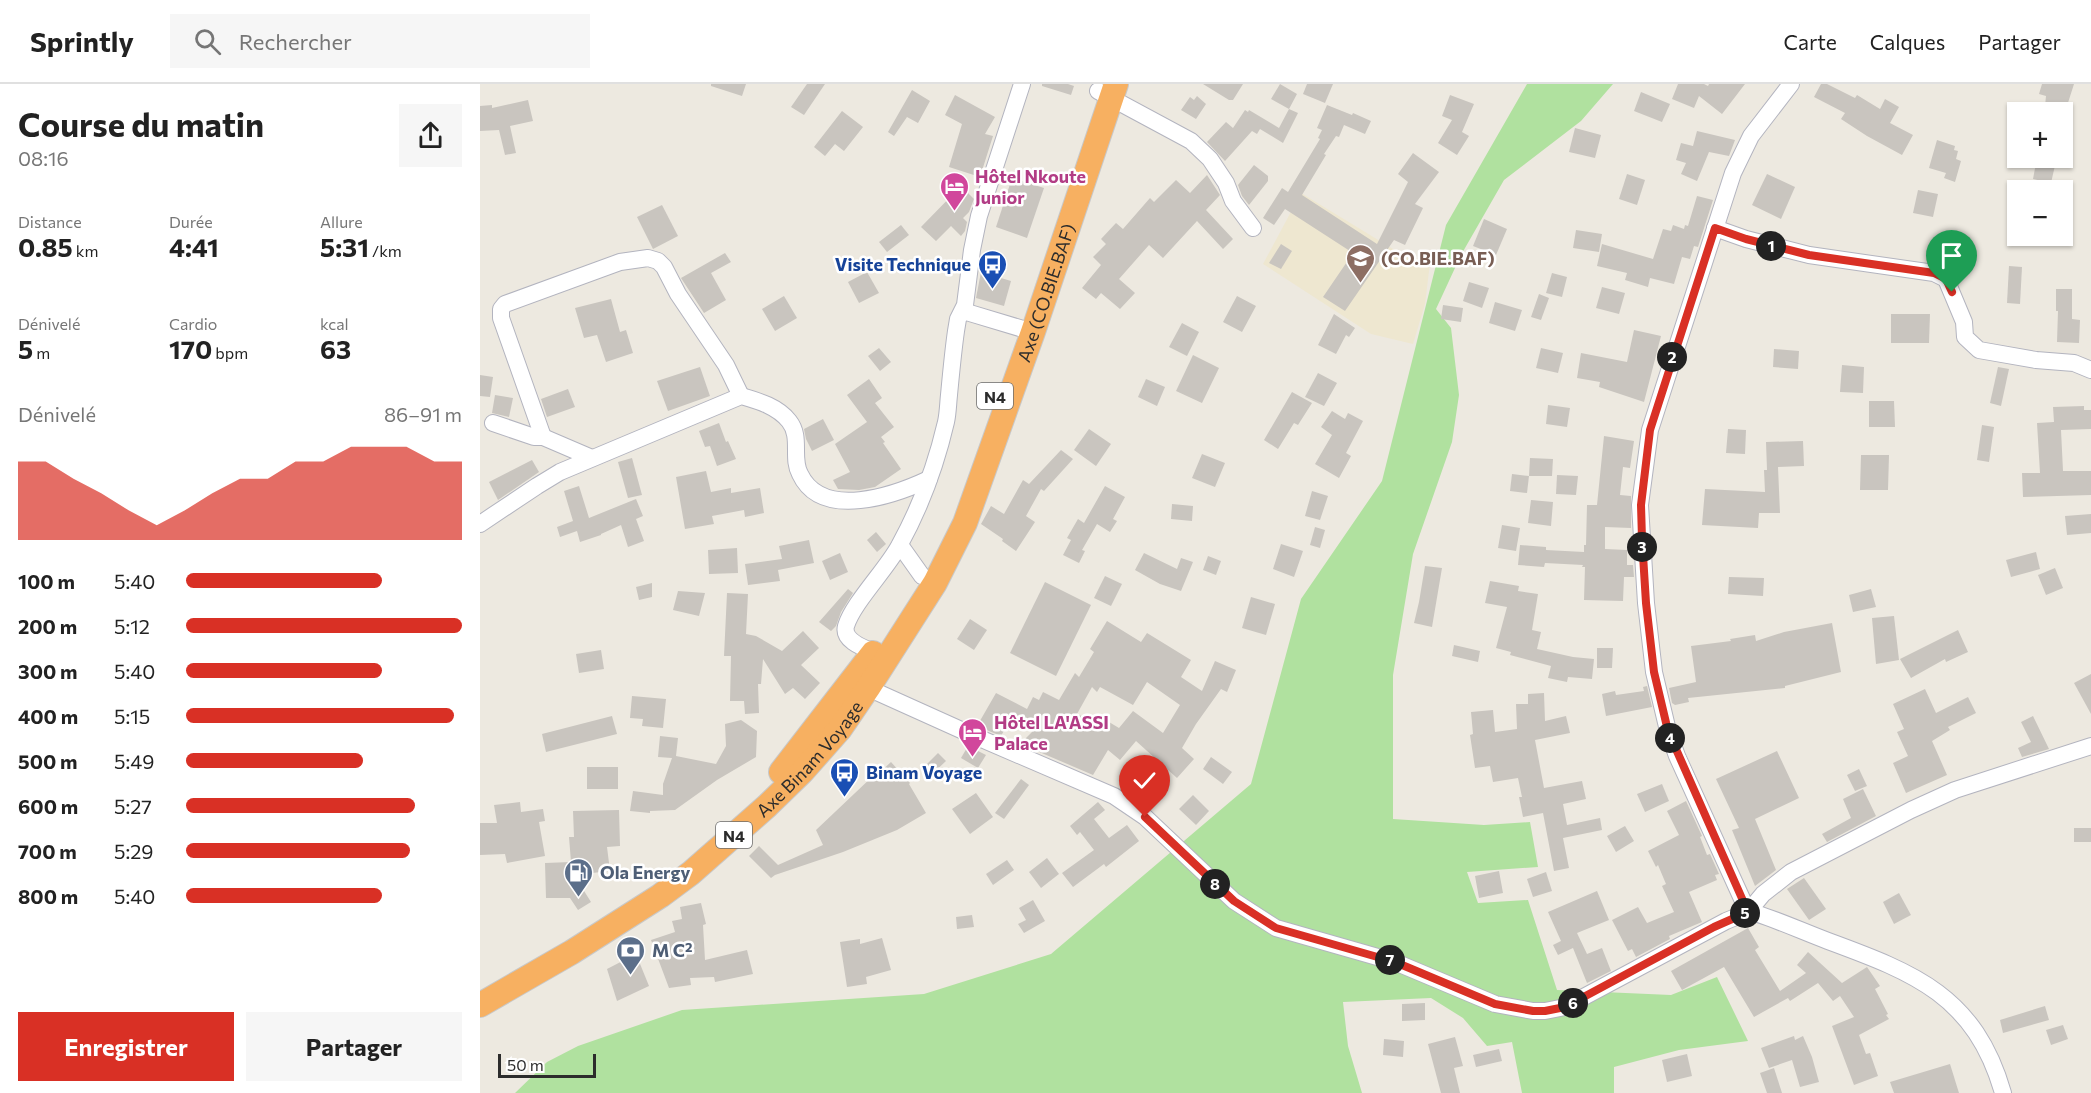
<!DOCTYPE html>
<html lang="fr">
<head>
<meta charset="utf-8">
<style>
  body { margin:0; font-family:Commissioner,sans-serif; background:#f6f6f6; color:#222; height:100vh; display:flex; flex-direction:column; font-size:22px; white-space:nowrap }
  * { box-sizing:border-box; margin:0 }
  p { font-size:20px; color:#767676 }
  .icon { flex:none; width:33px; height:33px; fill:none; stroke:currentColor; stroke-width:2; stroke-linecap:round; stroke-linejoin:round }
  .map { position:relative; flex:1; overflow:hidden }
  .drawer { display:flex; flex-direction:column; background:#fff; width:480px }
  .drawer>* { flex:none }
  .tools { position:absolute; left:1527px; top:18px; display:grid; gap:12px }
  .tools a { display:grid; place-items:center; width:66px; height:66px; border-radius:0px; background:#fff; box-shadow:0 2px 4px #0004; font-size:30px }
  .scale { position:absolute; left:18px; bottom:15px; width:98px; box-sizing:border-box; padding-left:6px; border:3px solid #2c2c2c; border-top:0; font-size:16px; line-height:21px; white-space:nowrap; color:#2c2c2c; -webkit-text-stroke:4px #fff; paint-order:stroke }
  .pin { position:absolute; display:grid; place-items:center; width:51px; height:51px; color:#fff; margin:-62px -26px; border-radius:50% 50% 50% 0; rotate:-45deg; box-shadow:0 0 6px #0007 }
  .pin .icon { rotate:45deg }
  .km { position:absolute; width:30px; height:30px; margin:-15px; border-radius:50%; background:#222; color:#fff; font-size:16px; line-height:30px; text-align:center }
  .round { display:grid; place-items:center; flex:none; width:63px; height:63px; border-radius:0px; background:#f6f6f6 }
  .head { display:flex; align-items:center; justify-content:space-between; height:102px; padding:0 18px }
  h1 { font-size:33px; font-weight:700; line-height:45px }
  .metrics { display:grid; grid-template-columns:repeat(3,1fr); gap:9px; height:102px; padding:6px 18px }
  .metrics div { display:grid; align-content:center }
  .metrics b { font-size:26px; font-weight:700 }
  .metrics small { font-size:16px; font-weight:400 }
  .metrics p { font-size:16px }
  .chart { height:168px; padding:12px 18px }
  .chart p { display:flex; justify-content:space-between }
  .chart svg { width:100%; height:108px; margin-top:6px; fill:#d93025; opacity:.7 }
  .action { display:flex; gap:12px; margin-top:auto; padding:12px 18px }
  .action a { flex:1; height:69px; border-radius:0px; background:#d93025; color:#fff; font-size:24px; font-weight:700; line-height:69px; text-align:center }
  .action a+a { background:#f6f6f6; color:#222 }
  ul { padding:0 18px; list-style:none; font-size:20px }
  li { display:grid; grid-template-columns:96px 72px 1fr; align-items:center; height:45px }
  li i { height:15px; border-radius:8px; background:#d93025 }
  header { display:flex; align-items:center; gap:36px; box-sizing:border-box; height:84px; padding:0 30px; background:#fff; border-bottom:2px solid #e0e0e0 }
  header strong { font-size:28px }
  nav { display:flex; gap:33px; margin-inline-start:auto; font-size:21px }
  .search { width:420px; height:54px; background:#f6f6f6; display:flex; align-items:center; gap:15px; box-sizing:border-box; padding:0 21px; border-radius:0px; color:#767676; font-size:22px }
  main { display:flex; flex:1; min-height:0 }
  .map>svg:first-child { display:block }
  .education { fill:#eee7d0 }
  .green { fill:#b0e19f }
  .building { fill:#c9c5bf; fill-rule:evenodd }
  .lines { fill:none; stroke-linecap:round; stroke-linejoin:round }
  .minor-casing { stroke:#b3b4bf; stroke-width:18 }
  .highway-casing { stroke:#c8c8c8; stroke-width:26 }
  .minor { stroke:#fff; stroke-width:16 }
  .highway { stroke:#f7b061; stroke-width:24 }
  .route-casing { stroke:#fff; stroke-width:12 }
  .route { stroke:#d93025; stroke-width:8 }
  .labels { text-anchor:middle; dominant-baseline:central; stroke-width:5; stroke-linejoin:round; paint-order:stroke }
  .shield { fill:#fff; stroke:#6b6b6b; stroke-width:1.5 }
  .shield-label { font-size:16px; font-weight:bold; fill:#2c2c2c }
  .hotel-label { font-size:18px; font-weight:bold; fill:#b23c85; stroke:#fff; text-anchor:start }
  .education-label { font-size:18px; font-weight:bold; fill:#785e54; stroke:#fff; text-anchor:start }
  .transit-label { font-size:18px; font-weight:bold; fill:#164399; stroke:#fff; text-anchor:end }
  .street-label { font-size:18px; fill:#2c2c2c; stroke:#fff }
  .service-label { font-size:18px; font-weight:bold; fill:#4e5e75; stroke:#fff; text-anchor:start }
</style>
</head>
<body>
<header>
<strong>Sprintly</strong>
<div class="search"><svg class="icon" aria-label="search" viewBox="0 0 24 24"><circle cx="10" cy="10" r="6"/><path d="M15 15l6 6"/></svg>Rechercher</div>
<nav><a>Carte</a><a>Calques</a><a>Partager</a></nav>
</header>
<main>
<section class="drawer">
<div class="head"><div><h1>Course du matin</h1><p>08:16</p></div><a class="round"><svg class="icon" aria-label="share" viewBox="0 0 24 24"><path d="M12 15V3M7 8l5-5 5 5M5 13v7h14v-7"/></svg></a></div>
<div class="metrics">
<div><p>Distance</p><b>0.85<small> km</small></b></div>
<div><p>Durée</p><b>4:41</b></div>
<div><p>Allure</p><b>5:31<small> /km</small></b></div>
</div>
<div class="metrics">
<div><p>Dénivelé</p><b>5<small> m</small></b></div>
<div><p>Cardio</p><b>170<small> bpm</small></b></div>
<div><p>kcal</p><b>63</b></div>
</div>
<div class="chart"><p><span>Dénivelé</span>86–91 m</p>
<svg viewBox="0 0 160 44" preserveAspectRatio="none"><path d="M0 44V12L10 12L20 19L30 25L40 32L50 38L60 32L70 25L80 19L90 19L100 12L110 12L120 6L130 6L140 6L150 12L160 12V44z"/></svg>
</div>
<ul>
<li><b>100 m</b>5:40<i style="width:71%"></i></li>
<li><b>200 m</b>5:12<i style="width:100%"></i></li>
<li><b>300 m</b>5:40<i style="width:71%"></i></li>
<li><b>400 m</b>5:15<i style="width:97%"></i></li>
<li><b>500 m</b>5:49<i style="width:64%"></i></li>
<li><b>600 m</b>5:27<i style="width:83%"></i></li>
<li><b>700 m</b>5:29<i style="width:81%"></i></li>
<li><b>800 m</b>5:40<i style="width:71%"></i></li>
</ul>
<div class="action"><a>Enregistrer</a><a>Partager</a></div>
</section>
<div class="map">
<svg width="1611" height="1009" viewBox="0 0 1611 1009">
  <rect width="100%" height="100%" fill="#ede9e0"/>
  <path class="education" d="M821 109 918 168 950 179 945 220 933 260 891 250 783 180Z"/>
  <path class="green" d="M1047 0H1133L1101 37 1024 96 981 171 956 225 971 244 979 311 972 358 933 470 913 591V735L1004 741 1050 738 1058 783 987 788 998 819 1048 816 1077 906 1191 911 1237 893 1268 957 1199 966 1134 983V1009H1042L1032 958 1007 962 983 934 951 914 863 918 868 962 882 1009H35L67 978 98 962 202 926 444 910 571 870 771 700 821 515 902 397 966 141Z"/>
  <g class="building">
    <path d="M231 0H266L262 12 231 2Z"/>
    <path d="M327 0H345L324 31 311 23Z"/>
    <path d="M562 0H588L594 2 591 11 562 2Z"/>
    <path d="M723 0H763L753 16H749Z"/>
    <path d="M800 0 817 10 809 25 791 15Z"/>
    <path d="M827 0H853L845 19 823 10Z"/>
    <path d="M1198 0H1224L1228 2 1229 0H1265L1242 30 1219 12 1214 24 1192 15Z"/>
    <path d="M1341 0H1347L1375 14 1377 11 1400 25 1405 15 1419 23 1410 39 1433 51 1422 71 1387 52 1361 35 1365 29 1334 13Z"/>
    <path d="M1562 0H1594L1586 25 1565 22 1566 12 1559 10Z"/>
    <path d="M432 6 450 17 438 39 427 33 414 52 408 48Z"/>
    <path d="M1161 8 1190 20 1182 38 1154 27Z"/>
    <path d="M475 11 515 33 505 50 513 52 500 93 469 83 482 40 465 31Z"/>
    <path d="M970 11 994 20 982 48 989 52 977 71 958 59 972 36 962 32Z"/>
    <path d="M717 12 726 20 716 35 701 26 710 13 714 16Z"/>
    <path d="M48 16 53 37 30 42 36 69 25 71 19 46 0 47V22L12 21V24Z"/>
    <path d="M847 21 872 31 873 29 891 37 885 50 864 41 859 53 856 52 844 70 846 71 822 111 897 160 928 98 918 90 933 69 959 88 935 120 943 124 925 161 914 156 865 227 843 213 873 169 805 125 794 141 783 134 802 104 808 108 840 55 838 54 842 46 837 44Z"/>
    <path d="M809 25 818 29 803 59 780 45 777 50 772 47 745 77 727 58 746 38 753 44 765 26 768 28 769 26 799 44Z"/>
    <path d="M362 27 383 43 364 67 355 60 345 72 334 63Z"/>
    <path d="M1095 44 1121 51 1115 74 1089 68Z"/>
    <path d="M1217 47 1255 56 1249 72 1229 68 1217 97 1201 90 1206 79 1196 76 1201 59 1213 62Z"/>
    <path d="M1457 56 1475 62 1474 66 1478 67 1476 75 1481 77 1475 98 1464 94 1466 89 1449 84Z"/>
    <path d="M1557 74 1576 77 1571 99 1553 95Z"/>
    <path d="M774 81 788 92V97L769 121 762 112 758 101Z"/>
    <path d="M1147 90 1165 96 1157 121 1139 115Z"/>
    <path d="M1287 90 1315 103 1301 135 1272 121Z"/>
    <path d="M727 91 740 111 726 126 753 155 743 165 717 137 683 174 669 161 639 195 655 209 640 225 621 209 616 215 602 204 621 181 613 173 626 160 621 155 636 139 643 145 670 114 674 118 696 96 710 109Z"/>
    <path d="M532 94 564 104 547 154 516 143Z"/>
    <path d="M481 102 494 115 489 128 483 134 487 138 485 147 481 152 471 142 456 157 441 143Z"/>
    <path d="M1438 106 1458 110 1453 133 1433 129Z"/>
    <path d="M1217 112 1233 116 1218 163 1214 162 1210 175 1202 173 1194 200 1170 194 1168 203 1145 196 1147 189 1117 182 1122 160 1173 175 1183 145 1191 147 1193 141 1204 145 1205 141 1208 142Z"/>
    <path d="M182 121 198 152 173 165 157 133Z"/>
    <path d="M1004 135 1027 145 1016 171 993 162Z"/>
    <path d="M421 141 429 151 407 168 399 158Z"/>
    <path d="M1096 146 1122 150 1119 168 1093 164Z"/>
    <path d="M801 160 812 167 801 185 789 179Z"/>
    <path d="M245 169 251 178 231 189 246 216 224 229 201 194Z"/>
    <path d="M1529 182 1542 183 1540 220 1527 219Z"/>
    <path d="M387 188 399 209 379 219 368 198Z"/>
    <path d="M501 188 531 197 524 222 496 214Z"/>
    <path d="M1072 189 1087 193 1082 213 1066 209Z"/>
    <path d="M989 198 1009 204 1002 224 983 217Z"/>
    <path d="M1122 203 1145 209 1139 230 1116 224Z"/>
    <path d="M1576 205H1592V235L1600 236 1599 259 1577 258 1578 227H1576Z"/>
    <path d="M1059 210 1069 214 1061 236 1051 233Z"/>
    <path d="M304 212 317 234 295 247 282 225Z"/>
    <path d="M757 212 776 222 762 248 743 238Z"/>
    <path d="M131 215 140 248 146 246 153 269 126 278 117 251 104 254 95 224Z"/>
    <path d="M1015 218 1042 226 1035 247 1009 239Z"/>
    <path d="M963 221 983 224 981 238 961 235Z"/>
    <path d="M854 230 875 244 869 253 866 251 856 270 838 261Z"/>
    <path d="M1411 230H1450L1449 259H1411Z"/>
    <path d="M702 239 719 248 707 272 689 263Z"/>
    <path d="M1154 246 1181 252 1164 318 1119 303 1120 298 1097 294 1101 269 1147 278Z"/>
    <path d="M399 264 411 278 400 287 388 272Z"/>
    <path d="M1061 264 1083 269 1078 289 1056 284Z"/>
    <path d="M1294 265 1319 267 1318 285 1293 283Z"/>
    <path d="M713 271 739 284 722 319 696 307Z"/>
    <path d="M1362 281 1384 283 1383 309 1360 308Z"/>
    <path d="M220 283 230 312 188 327 177 297Z"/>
    <path d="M1518 283 1529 285 1521 322 1510 319Z"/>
    <path d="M838 289 857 299 844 322 825 313Z"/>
    <path d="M0 291 13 293 10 313 0 312Z"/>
    <path d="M389 295 402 314 395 319 414 343 401 353 405 358 403 359 421 385 395 403 379 406 358 405 353 396 370 388 355 360 387 338 367 311Z"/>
    <path d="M666 295 685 303 677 322 658 313Z"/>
    <path d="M88 305 95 323 67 333 61 315Z"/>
    <path d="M812 308 832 319 818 341 814 339 798 365 784 356Z"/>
    <path d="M15 311 33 314 29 333 12 329Z"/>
    <path d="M1389 317H1414L1415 343H1389Z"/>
    <path d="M1068 321 1090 324 1087 343 1066 340Z"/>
    <path d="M1604 322V326H1611V345L1581 346 1583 387H1611V411L1543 413 1542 389H1560L1557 339 1574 338 1573 323Z"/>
    <path d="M852 327 865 335 868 329 883 337 866 369 871 372 859 394 835 380 852 351 841 343Z"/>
    <path d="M343 335 354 356 332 367 326 355 324 345Z"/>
    <path d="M239 339 246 358 248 357 256 375 237 382 230 362 225 363 219 347Z"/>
    <path d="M1502 341 1514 343 1509 378 1497 376Z"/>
    <path d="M609 345 631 360 616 382 594 366Z"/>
    <path d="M1248 345 1266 346 1265 370 1246 369Z"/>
    <path d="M1124 352 1154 357 1150 384 1143 383 1140 411 1151 412V444L1125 443V465L1147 466V481H1153L1154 493H1144L1143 517 1104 516 1105 483H1102L1103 481 1065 479 1064 483 1038 481 1040 461 1066 463V466L1104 468V461H1106L1107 421H1117Z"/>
    <path d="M1323 357 1324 382 1298 383 1300 429H1279L1278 444 1222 441 1225 405 1285 408 1284 386H1287L1286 358Z"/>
    <path d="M581 366 593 375 564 407 561 405 546 432 555 438 536 467 522 457 523 455 501 440 511 422 524 430 543 396 549 400Z"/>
    <path d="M722 370 745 379 735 403 712 394Z"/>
    <path d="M1381 371H1409L1408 406H1380Z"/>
    <path d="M152 374 162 411 148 414 138 378Z"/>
    <path d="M1050 374 1073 375 1072 392H1049Z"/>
    <path d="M52 376 59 388 18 416 9 398Z"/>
    <path d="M226 387 231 408 251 404V409L280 404 284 429 265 433 264 426 232 432 234 440 205 445 196 393Z"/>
    <path d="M1032 390 1049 392 1047 409 1030 407Z"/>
    <path d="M1077 391 1098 392 1096 411 1076 410Z"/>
    <path d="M99 402 109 434 156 415 163 432 156 435 164 457 148 463 141 441 121 450V451L100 458 97 447 80 453 77 443 93 437 84 407Z"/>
    <path d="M625 402 645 413 633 435 637 437 630 448 617 440 602 466 605 467 599 479 583 471 591 456 587 454 598 435 604 439Z"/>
    <path d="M832 407 848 412 840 436 825 432Z"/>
    <path d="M1051 416 1073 418 1071 442 1048 439Z"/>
    <path d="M692 420 713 422 712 437 691 435Z"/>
    <path d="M1611 430V449L1587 451 1585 432Z"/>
    <path d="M1022 441 1040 444 1036 467 1018 464Z"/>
    <path d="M835 443 845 446 840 464 830 461Z"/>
    <path d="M396 448 406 460 397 468 387 456Z"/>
    <path d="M329 456 334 479 298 486 300 497 268 501 265 480 302 475 299 462Z"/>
    <path d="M801 460 823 467 814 493 793 485Z"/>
    <path d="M257 464 258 489 229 490 228 466Z"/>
    <path d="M1556 468 1560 485 1531 493 1526 476Z"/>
    <path d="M360 469 368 488 350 496 342 477Z"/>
    <path d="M664 469 697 485 701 474 713 478 701 507 680 500 655 486Z"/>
    <path d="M728 472 741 477 736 491 723 486Z"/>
    <path d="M945 482 962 484 952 543 934 539 939 518Z"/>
    <path d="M1575 484 1583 504 1566 511 1558 491Z"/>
    <path d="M625 492 642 500 631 522 614 514Z"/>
    <path d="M1249 493 1284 494 1283 512 1248 510Z"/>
    <path d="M1010 497 1039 502 1038 507 1058 510 1052 546 1061 548 1057 565 1093 573 1114 575 1112 595 1088 593 1087 598 1068 594 1071 582 1030 571 1031 568 1016 564 1027 523 1005 519Z"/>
    <path d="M565 498 611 521 576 592 530 569Z"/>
    <path d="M172 499V513L159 516 156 503Z"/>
    <path d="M368 505 373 509 361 528 356 542 351 547 339 538Z"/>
    <path d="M1391 505 1396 523 1373 528 1369 511Z"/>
    <path d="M198 507 225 509 219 532 193 526Z"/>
    <path d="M247 509 268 510 266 550 276 552 302 567 323 547 339 564 321 581 340 599 325 615 313 604 305 610 283 575 281 600H278L279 629 265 630 264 617H250L251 572H244Z"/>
    <path d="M771 513 795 520 786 551 762 544Z"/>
    <path d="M1414 532 1419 576 1396 580 1392 534Z"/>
    <path d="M490 535 507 546 494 566 477 555Z"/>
    <path d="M627 537 661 558 667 549 711 576 701 593 722 607 735 577 756 586 747 608 741 605 716 640 702 664 714 675 697 694 656 657 640 676 628 666 613 691 543 661 546 654 554 646 531 634 521 652 497 642 516 609 547 625 553 613 559 616 563 608 579 616 595 589 599 593 614 568 610 565ZM667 598 700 621 683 649 653 627 639 644 619 632 615 638 597 630 612 603 617 608 620 603 653 621Z"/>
    <path d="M1352 539 1361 588 1305 602V604L1208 614 1209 618 1195 621 1192 619 1189 604 1216 598 1211 562 1251 557 1250 555 1275 551 1276 557 1304 548Z"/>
    <path d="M1478 546 1488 568 1466 578 1465 575 1431 594 1420 575Z"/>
    <path d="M974 561 1000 567 998 578 972 572Z"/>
    <path d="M1117 564H1133L1132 584H1117Z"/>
    <path d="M121 566 124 585 99 589 96 570Z"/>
    <path d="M1611 590V630L1594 599Z"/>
    <path d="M1167 602 1172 623 1126 632 1122 610 1135 607 1136 611 1164 607 1163 603Z"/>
    <path d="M1445 605 1456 629 1488 613 1496 629 1468 643 1470 646 1452 657 1467 691 1426 709 1413 679 1428 672 1417 648 1424 645 1413 620Z"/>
    <path d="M1064 609 1065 637 1086 632 1090 649 1055 656 1064 704 1102 697 1106 715 1083 720 1087 741 1120 734 1122 746 1083 754 1089 784 1074 787 1063 729 1043 733 1039 713H1042L1038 694 1013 698 1010 682 995 684 990 651 993 650 991 628 1013 626 1015 648 1037 645 1036 620H1048V610Z"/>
    <path d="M152 612 186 615 183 644 162 642 163 635 150 634Z"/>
    <path d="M132 632 137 650 66 668 62 650Z"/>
    <path d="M1553 632 1569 665 1542 673 1538 664 1551 658 1541 638Z"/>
    <path d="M261 636 277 647 276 673 237 696 195 726 170 727V729L150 727 153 707 183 711V700L192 674 178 673 180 652 198 654 196 672 236 680 246 662 245 640Z"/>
    <path d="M488 662 506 671 498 684 481 674Z"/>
    <path d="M1297 667 1319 714 1275 735 1296 786 1275 802 1252 746 1259 744 1236 695Z"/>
    <path d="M458 669 466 677 450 692 443 684Z"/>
    <path d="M731 673 752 688 743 700 723 685Z"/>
    <path d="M411 678 430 699 429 700 446 729 417 746 363 768 295 791 291 794 269 772 279 762 298 781 343 761 336 746 394 691H397Z"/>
    <rect x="107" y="683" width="31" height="22"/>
    <path d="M1379 685 1387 702 1375 707 1367 691Z"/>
    <path d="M541 695 549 701 524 735 515 729Z"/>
    <path d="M1182 700 1189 717 1165 728 1157 710Z"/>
    <path d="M1383 705 1396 732 1347 758 1342 750 1371 734 1363 715Z"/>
    <path d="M496 709 513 733 490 750 472 725Z"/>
    <path d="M713 711 729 727 716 741 699 725Z"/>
    <path d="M1206 717 1222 752 1220 753 1227 771 1230 770 1239 790 1235 791 1237 796 1209 808 1222 838 1189 852 1190 855 1156 873 1152 865 1148 867 1132 836 1158 823 1167 839 1194 828 1182 802 1186 800 1178 781 1176 783 1168 767 1199 751 1187 727Z"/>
    <path d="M40 718 41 728 63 725 65 737 59 738 65 772 27 779 25 770 0 771V739H17L14 721Z"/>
    <path d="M618 718 625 726 614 735 629 754 647 741 659 757 626 783 624 780 593 803 582 789 614 766 600 748 597 751 590 742Z"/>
    <path d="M139 726 140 762 127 763 130 787 94 791 111 818 98 826 90 814H66L65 779 91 778 89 753H94L93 727Z"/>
    <path d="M1145 742 1154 757 1136 768 1127 752Z"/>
    <rect x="1594" y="744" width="17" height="14"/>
    <path d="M567 774 579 790 561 804 549 788Z"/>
    <path d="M527 776 534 786 513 801 506 790Z"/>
    <path d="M1019 787 1023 809 999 814 995 792Z"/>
    <path d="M1066 788 1072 807 1053 813 1047 795Z"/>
    <path d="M1324 794 1346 825 1329 836 1307 805Z"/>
    <path d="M1117 807 1129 836 1097 849 1107 870 1122 864 1131 887 1107 899 1093 864 1078 871 1073 861 1081 857 1068 828Z"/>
    <path d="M1419 809 1431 831 1414 840 1403 818Z"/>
    <path d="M553 816 565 837 544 849 538 840 546 836 539 824Z"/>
    <path d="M221 819 226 840 223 841 225 876 267 866 273 890 235 898 234 893 210 894 211 901 189 904 171 856 195 848 192 837 202 835 200 823Z"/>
    <path d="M492 831 494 843 477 845 476 833Z"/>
    <path d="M1268 844 1279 863 1275 866 1300 907 1326 889 1317 881 1328 868 1362 899 1387 883 1400 902 1395 905 1408 930 1406 931 1409 935 1379 951 1386 970 1390 969 1398 992 1374 1001 1352 942 1374 933 1360 912 1353 917 1338 899 1310 917 1308 914 1274 933 1244 883 1202 906 1191 887Z"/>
    <path d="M402 854 411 886 386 893 387 900 367 903 360 858 380 855V860Z"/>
    <path d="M156 870 169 902 137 917 127 885Z"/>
    <path d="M945 919V936L922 937V920Z"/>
    <path d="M1565 922 1569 936 1523 949 1520 936Z"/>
    <path d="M1583 941 1588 955 1571 961 1566 946Z"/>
    <path d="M1314 952 1315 956 1323 952 1332 973 1339 998 1320 1003 1312 976 1289 984 1281 964Z"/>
    <path d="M975 953 983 982 974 984 980 1009H961L948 960Z"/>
    <path d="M904 955 924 957 923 973 903 971Z"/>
    <path d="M1019 965 1022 977 996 983 993 971Z"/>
    <path d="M1207 970 1212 992 1187 998 1182 976Z"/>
    <path d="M1470 980 1479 1009H1414L1410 998Z"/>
    <path d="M1294 984 1302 1009H1287L1280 989Z"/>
  </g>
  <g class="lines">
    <defs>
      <g id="minor">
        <path d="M1311 0 1271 52 1253 89 1170 346 1160 421 1166 519 1174 588 1188 647 1197 672 1268 828 1283 810 1311 788 1431 726 1475 706 1611 662"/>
        <path d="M618 7 711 57 730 75 746 99 753 117 773 144"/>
        <path d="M1235 144 1266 155 1329 171 1454 189 1466 195 1484 238 1485 253 1499 266 1556 276 1594 279 1611 286"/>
        <path d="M483 227 553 248"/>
        <path d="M13 339 54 353H63L112 374"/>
        <path d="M63 353 21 234V225L25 220 140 178 168 174 178 177 184 183 198 210 246 281 261 312"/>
        <path d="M0 440 57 402 80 388 261 312C278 317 297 322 309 337 322 353 311 374 320 390 342 437 415 411 449 395"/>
        <path d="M420 461 442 492"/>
        <path d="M394 568C384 564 362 557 366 542 373 519 406 486 419 462 440 424 456 381 466 338 468 329 468 320 469 311 471 290 473 268 476 247L478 235 485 221 492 166 499 132 542 0"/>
        <path d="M379 600 490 650 634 712 665 733 754 817 796 844 915 878 1015 920 1053 927H1065L1085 923 1246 837 1268 828 1275 829C1300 837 1324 848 1348 857 1435 889 1495 912 1523 1009"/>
      </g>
      <g id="highway">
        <path d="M301 688 393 569"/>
        <path id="s1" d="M0 921 92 868 180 812 211 789 287 722 322 688 360 645 388 604 455 499 485 439 553 248 636 0"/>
      </g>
    </defs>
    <use href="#minor" class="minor-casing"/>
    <use href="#highway" class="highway-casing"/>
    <use href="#minor" class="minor"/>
    <use href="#highway" class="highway"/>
  </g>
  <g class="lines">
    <defs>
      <path id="route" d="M665 733 754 817 796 844 915 878 1015 920 1053 927H1065L1085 923 1234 843 1268 828 1188 647 1174 588 1166 519 1162 455 1161 421 1170 346 1235 144 1266 155 1329 171 1454 189 1466 195 1472 208"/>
    </defs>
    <use href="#route" class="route-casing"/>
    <use href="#route" class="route"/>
  </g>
  <defs>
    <symbol id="hotel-pin" viewBox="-11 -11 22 30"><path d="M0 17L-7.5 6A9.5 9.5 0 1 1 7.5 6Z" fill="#d1479c" stroke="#fff"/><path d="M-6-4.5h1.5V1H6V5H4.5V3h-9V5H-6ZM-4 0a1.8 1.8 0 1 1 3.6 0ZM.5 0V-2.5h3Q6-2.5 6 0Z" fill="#fff"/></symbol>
    <symbol id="school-pin" viewBox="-11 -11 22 30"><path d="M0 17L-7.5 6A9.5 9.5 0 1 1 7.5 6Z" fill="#8d6e63" stroke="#fff"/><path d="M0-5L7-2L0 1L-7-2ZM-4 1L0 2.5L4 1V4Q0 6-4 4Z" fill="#fff"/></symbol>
    <symbol id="bus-pin" viewBox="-11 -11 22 30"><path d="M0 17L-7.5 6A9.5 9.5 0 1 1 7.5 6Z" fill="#1a4fb4" stroke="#fff"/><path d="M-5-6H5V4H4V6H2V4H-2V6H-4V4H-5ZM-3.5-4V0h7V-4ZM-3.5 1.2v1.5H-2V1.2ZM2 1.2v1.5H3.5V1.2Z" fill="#fff"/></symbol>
    <symbol id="fuel-pin" viewBox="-11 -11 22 30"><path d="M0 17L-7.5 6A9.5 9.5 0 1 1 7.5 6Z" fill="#5c6f8a" stroke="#fff"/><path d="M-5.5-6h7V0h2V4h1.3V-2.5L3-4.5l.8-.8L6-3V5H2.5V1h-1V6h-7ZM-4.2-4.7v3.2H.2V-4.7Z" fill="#fff"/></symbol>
    <symbol id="bank-pin" viewBox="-11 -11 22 30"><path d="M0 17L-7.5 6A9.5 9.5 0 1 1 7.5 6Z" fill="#5c6f8a" stroke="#fff"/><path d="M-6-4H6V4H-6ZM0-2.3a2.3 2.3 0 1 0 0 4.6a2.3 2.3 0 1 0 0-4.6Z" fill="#fff"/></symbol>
  </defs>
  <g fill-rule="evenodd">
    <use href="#hotel-pin" x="458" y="86" width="33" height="45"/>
    <use href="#school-pin" x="864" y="158" width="33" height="45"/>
    <use href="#bus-pin" x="496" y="164" width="33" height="45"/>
    <use href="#hotel-pin" x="476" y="632" width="33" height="45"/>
    <use href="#bus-pin" x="348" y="672" width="33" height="45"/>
    <use href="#fuel-pin" x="82" y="772" width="33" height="45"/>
    <use href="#bank-pin" x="134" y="850" width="33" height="45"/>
  </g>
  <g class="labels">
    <g class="shield">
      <rect x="497" y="299" width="36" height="26" rx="4.5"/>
      <rect x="236" y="738" width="36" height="26" rx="4.5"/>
    </g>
    <g class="shield-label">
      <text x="515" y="312">N4</text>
      <text x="254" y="751">N4</text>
    </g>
    <g class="hotel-label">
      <text x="495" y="92">Hôtel Nkoute<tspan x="495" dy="21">Junior</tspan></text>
      <text x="514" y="638">Hôtel LA'ASSI<tspan x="514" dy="21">Palace</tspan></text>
    </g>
    <g class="education-label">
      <text x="901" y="174">(CO.BIE.BAF)</text>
    </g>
    <g class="transit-label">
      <text x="491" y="180">Visite Technique</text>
      <text x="386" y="688" text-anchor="start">Binam Voyage</text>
    </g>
    <g class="street-label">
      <text stroke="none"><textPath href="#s1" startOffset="942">Axe (CO.BIE.BAF)</textPath></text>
      <text stroke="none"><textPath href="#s1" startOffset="414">Axe Binam Voyage</textPath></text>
    </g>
    <g class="service-label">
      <text x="120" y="788">Ola Energy</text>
      <text x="172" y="866">M C²</text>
    </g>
  </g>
</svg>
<div class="tools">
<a>+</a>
<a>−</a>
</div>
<div class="scale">50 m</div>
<div class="pin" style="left:1472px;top:208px;background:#1e9e55"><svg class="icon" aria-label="arrive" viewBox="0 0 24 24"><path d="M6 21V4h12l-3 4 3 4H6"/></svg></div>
<div class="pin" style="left:665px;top:733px;background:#d93025"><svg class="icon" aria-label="check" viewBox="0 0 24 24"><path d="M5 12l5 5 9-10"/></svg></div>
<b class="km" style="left:1291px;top:162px">1</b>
<b class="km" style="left:1192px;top:273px">2</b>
<b class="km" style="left:1162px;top:463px">3</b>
<b class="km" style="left:1190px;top:654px">4</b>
<b class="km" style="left:1265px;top:829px">5</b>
<b class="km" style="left:1093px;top:919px">6</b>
<b class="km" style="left:910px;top:876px">7</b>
<b class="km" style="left:735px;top:800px">8</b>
</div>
</main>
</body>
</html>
